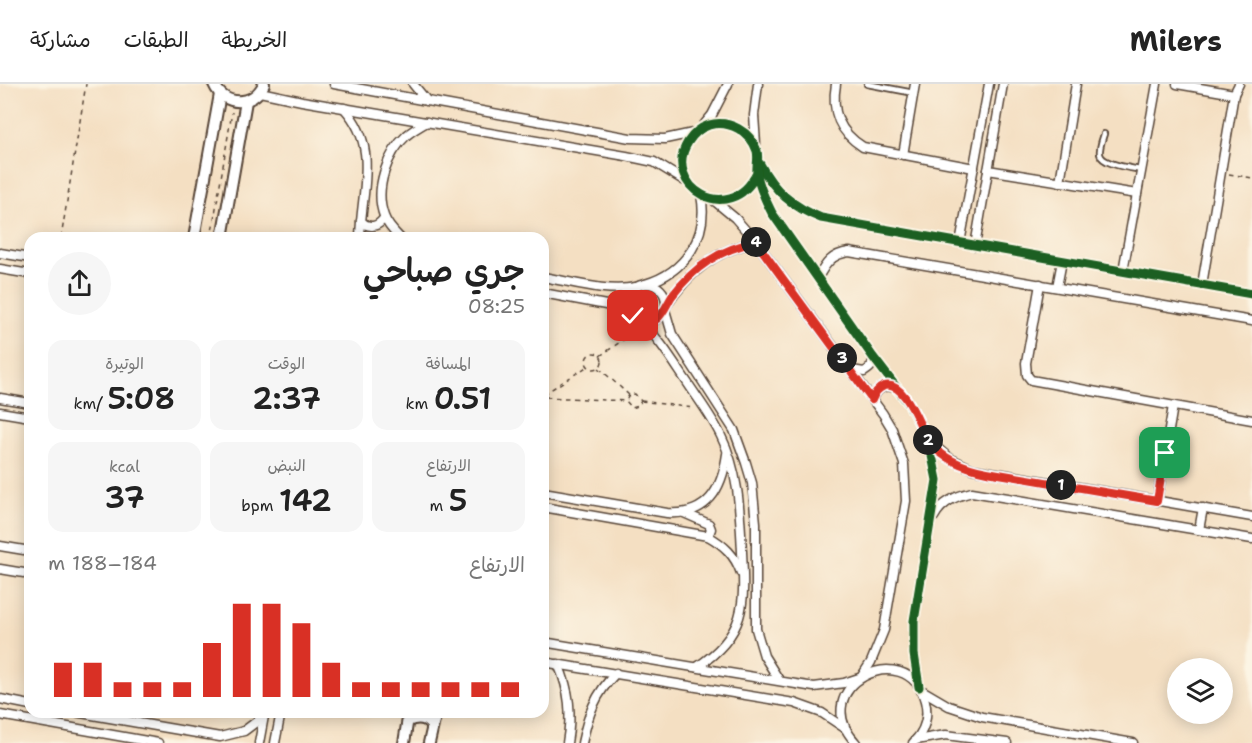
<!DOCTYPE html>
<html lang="ar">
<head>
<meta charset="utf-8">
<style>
  body { margin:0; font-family:"Shantell Sans","Playpen Sans Arabic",sans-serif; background:#f6f6f6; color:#222; direction:rtl; height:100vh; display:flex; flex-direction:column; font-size:22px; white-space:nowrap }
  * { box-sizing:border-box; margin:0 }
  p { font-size:20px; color:#767676 }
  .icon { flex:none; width:33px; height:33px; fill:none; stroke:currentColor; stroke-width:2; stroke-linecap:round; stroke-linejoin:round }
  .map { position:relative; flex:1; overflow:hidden; direction:ltr }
  .drawer { position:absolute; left:24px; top:148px; width:525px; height:486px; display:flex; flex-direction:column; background:#fff; border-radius:18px; box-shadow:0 3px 15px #0003; direction:rtl }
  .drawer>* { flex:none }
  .buttons { position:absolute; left:1167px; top:574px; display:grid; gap:12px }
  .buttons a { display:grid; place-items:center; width:66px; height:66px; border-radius:50%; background:#fff; box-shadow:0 3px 15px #0003; font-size:30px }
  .pin { position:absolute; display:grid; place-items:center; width:51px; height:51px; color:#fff; margin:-26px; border-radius:12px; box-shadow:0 3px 9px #0006 }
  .km { position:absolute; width:30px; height:30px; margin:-15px; border-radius:50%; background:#222; color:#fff; font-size:16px; line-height:30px; text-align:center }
  .round { display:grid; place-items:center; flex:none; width:63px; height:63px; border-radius:32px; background:#f6f6f6 }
  .overview { display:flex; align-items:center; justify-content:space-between; height:102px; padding:0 24px }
  h1 { font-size:33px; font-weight:600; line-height:45px }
  .figures { display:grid; grid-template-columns:repeat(3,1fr); gap:9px; height:102px; padding:6px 24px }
  .figures div { display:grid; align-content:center; border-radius:15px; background:#f6f6f6; text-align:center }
  .figures b { font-size:30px; font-weight:600 }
  .figures small { font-size:16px; font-weight:400 }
  .figures p { font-size:16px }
  .chart { height:168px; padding:12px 24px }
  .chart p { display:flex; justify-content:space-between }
  .chart svg { width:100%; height:108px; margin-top:6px; stroke:#d93025; stroke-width:6 }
  header { display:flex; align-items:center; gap:36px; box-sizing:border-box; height:84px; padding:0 30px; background:#fff; border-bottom:2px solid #e0e0e0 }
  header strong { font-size:28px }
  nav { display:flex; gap:33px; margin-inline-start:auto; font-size:21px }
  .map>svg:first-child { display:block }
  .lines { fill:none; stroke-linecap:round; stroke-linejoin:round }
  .service-casing { stroke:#574537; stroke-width:8 }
  .minor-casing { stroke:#574537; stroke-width:11 }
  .tertiary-casing { stroke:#574537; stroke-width:14 }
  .path { stroke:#574537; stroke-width:1.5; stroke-dasharray:4.5 4.5; stroke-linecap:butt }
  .service { stroke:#fff; stroke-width:4.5 }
  .minor { stroke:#fff; stroke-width:8 }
  .tertiary { stroke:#fff; stroke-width:10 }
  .cycleway-casing { stroke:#fcf5e5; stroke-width:13 }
  .cycleway { stroke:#1b5e20; stroke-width:9 }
  .route-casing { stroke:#fff; stroke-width:12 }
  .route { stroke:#d93025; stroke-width:8 }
</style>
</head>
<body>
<header>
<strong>Milers</strong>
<nav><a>الخريطة</a><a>الطبقات</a><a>مشاركة</a></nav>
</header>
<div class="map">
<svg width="1252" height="659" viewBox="0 0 1252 659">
  <rect width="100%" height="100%" fill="#fcf5e5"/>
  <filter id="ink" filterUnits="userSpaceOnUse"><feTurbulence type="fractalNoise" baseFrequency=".0167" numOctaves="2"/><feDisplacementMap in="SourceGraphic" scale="12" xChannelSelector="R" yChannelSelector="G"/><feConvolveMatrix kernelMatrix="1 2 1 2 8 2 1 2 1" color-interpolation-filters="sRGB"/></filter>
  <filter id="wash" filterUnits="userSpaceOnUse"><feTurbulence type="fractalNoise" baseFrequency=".008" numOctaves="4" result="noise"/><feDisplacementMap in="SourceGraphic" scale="24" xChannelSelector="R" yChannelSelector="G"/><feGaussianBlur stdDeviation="1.35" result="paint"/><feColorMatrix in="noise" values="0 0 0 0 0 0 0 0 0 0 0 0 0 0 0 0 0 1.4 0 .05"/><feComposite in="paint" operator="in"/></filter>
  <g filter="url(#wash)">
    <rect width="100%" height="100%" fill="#f4dfc2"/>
  </g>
  <g filter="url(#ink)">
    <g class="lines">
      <defs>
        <g id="service">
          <path d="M867 0 914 9"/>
          <path d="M1104 50C1102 56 1099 64 1100 70 1102 81 1132 84 1141 86"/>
        </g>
        <g id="minor">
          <path d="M334 0 630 54 665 55 693 49"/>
          <path d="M413 0 427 17"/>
          <path d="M836 0C831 28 839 48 863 63L974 84"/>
          <path d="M1177 0 1234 10"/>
          <path d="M260 8 302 17 626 72 654 78 685 97"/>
          <path d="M344 24C380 63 361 107 360 154"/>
          <path d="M702 43 712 31 728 0"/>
          <path d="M756 60 754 31 758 0"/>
          <path d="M903 71 915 0"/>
          <path d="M758 78C773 106 792 122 821 134L1252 210"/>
          <path d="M988 86 1137 110"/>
          <path d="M757 89C729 145 661 101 688 58 693 50 700 44 709 41 729 35 751 48 757 67 759 75 756 82 757 90 759 104 766 117 772 129L873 273 909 320 929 357 937 396 914 537V570L919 603"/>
          <path d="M1060 98 1076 0"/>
          <path d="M712 115 735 134 756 158 883 330 892 345 904 380 906 417 884 546 871 578 862 592"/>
          <path d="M361 137C369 145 378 143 384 134"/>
          <path d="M400 154C394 148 387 141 384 132 374 105 387 69 407 51 413 46 420 42 427 38"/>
          <path d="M960 159 989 0"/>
          <path d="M975 162 1003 0"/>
          <path d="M0 169 30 174"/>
          <path d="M0 185 30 190"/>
          <path d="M1123 187 1157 0"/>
          <path d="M543 193C573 198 606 209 636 203"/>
          <path d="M818 194C825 180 832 170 849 168L1252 237"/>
          <path d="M645 200C686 188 709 152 701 111"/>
          <path d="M1040 200 1026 279 1027 291 1031 296 1252 336"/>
          <circle cx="647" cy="219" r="19"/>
          <path d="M1202 201 1234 10 1239 0"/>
          <path d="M1057 203 1062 177"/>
          <path d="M543 209 606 221 632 232"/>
          <path d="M666 222C689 188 715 166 756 158"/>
          <path d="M665 226 672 250 734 346 746 379 752 399 756 439V545L764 572 779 596"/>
          <path d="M639 236C659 254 672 276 687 298 698 315 712 333 721 352 739 388 740 428 742 468 745 522 746 550 697 583"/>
          <path d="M852 286 864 288C871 284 873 281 873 273"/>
          <path d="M0 314 30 319"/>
          <path d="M872 316C877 304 884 300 896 304"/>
          <path d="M0 328 30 333"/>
          <path d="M929 357 949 374 973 385 1252 433"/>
          <path d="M543 408 667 429C708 432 722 405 727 370"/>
          <path d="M1157 417 1173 322"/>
          <path d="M543 423 708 452C724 461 735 471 741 489"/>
          <path d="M684 429 709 440 711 445 708 452"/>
          <path d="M934 433C942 418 956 412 972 408L1252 455"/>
          <path d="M1199 446 1203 424"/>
          <path d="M0 462 30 467"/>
          <path d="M0 485 30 490"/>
          <path d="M543 558 814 603 844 599 859 594"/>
          <path d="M543 578 794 619 822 629 846 645"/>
          <path d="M558 580C570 607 572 630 567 659"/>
          <path d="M920 605 949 622 982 633 1133 659"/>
          <path d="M0 615 30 621"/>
          <path d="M75 628 220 653 244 647 264 632"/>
          <path d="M0 631 158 659"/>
          <path d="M916 656 946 651 1007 659"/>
          <path d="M259 659 264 632"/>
          <path d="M275 659 281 628"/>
          <path d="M582 659C588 631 595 610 616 589"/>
          <path d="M856 659C804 603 907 551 925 617 929 633 924 648 913 659"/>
        </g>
        <g id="tertiary">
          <path d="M214 0C224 23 253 23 264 0"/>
          <path d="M194 154 220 10"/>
          <path d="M222 154 246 17"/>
          <path d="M408 637C417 633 426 633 432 642"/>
          <path d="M404 659 409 628"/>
          <path d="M429 659 436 628"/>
        </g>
      </defs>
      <use href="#service" class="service-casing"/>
      <use href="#minor" class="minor-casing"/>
      <use href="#tertiary" class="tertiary-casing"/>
      <g class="path">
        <path d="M1229 90 1252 94"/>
        <path d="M61 154 86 0"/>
        <path d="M211 154 232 28"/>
        <circle cx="594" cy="277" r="8"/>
        <path d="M600 272 636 247"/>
        <path d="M599 284 629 311"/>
        <path d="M544 310 588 282"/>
        <path d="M546 313 626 317 632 324 638 322 641 317 635 310 629 311 626 317"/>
        <path d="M641 317 693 324"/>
        <path d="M543 321 546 313"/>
      </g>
      <use href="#service" class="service"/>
      <use href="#minor" class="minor"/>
      <use href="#tertiary" class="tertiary"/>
      <defs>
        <g id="cycleway">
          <path d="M760 80C774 107 793 123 821 134L1252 210"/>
          <path d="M757 89C729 145 661 101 688 58 693 50 700 44 709 41 729 35 751 48 757 67 759 75 756 82 757 90 759 104 766 117 772 129L873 273 909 320 929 357 937 396 914 537V570L919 603"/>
        </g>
      </defs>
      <use href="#cycleway" class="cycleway-casing"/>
      <use href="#cycleway" class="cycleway"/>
    </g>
  </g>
  <g class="lines" filter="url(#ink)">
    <defs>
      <path id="route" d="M633 232 645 238 657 235C664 229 667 220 672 212 694 183 720 165 756 158L872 316C875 309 877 305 884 302 906 296 920 345 929 358 943 375 966 384 987 388L1157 417 1165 369"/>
    </defs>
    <use href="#route" class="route-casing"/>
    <use href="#route" class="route"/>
  </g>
</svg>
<div class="buttons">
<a><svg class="icon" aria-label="layers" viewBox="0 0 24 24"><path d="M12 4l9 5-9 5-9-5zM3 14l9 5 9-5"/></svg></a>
</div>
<div class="pin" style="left:1165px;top:369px;background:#1e9e55"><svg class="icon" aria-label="arrive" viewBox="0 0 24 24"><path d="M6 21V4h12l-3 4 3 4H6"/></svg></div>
<div class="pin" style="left:633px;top:232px;background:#d93025"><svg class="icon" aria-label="check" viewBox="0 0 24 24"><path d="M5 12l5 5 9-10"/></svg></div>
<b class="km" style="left:1061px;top:401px">1</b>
<b class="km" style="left:928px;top:356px">2</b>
<b class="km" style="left:842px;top:274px">3</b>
<b class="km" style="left:756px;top:158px">4</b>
<section class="drawer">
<div class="overview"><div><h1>جري صباحي</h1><p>08:25</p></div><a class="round"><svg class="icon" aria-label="share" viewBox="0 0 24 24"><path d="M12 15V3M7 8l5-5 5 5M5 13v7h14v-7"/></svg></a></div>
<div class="figures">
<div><p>المسافة</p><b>0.51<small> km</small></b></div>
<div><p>الوقت</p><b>2:37</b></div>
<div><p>الوتيرة</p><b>5:08<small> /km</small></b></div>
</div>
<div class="figures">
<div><p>الارتفاع</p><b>5<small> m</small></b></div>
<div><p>النبض</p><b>142<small> bpm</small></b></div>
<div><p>kcal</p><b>37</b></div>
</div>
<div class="chart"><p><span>الارتفاع</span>184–188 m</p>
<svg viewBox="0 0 160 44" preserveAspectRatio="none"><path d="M5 44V30M15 44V30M25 44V38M35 44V38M45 44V38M55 44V22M65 44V6M75 44V6M85 44V14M95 44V30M105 44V38M115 44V38M125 44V38M135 44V38M145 44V38M155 44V38"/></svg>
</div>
</section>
</div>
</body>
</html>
